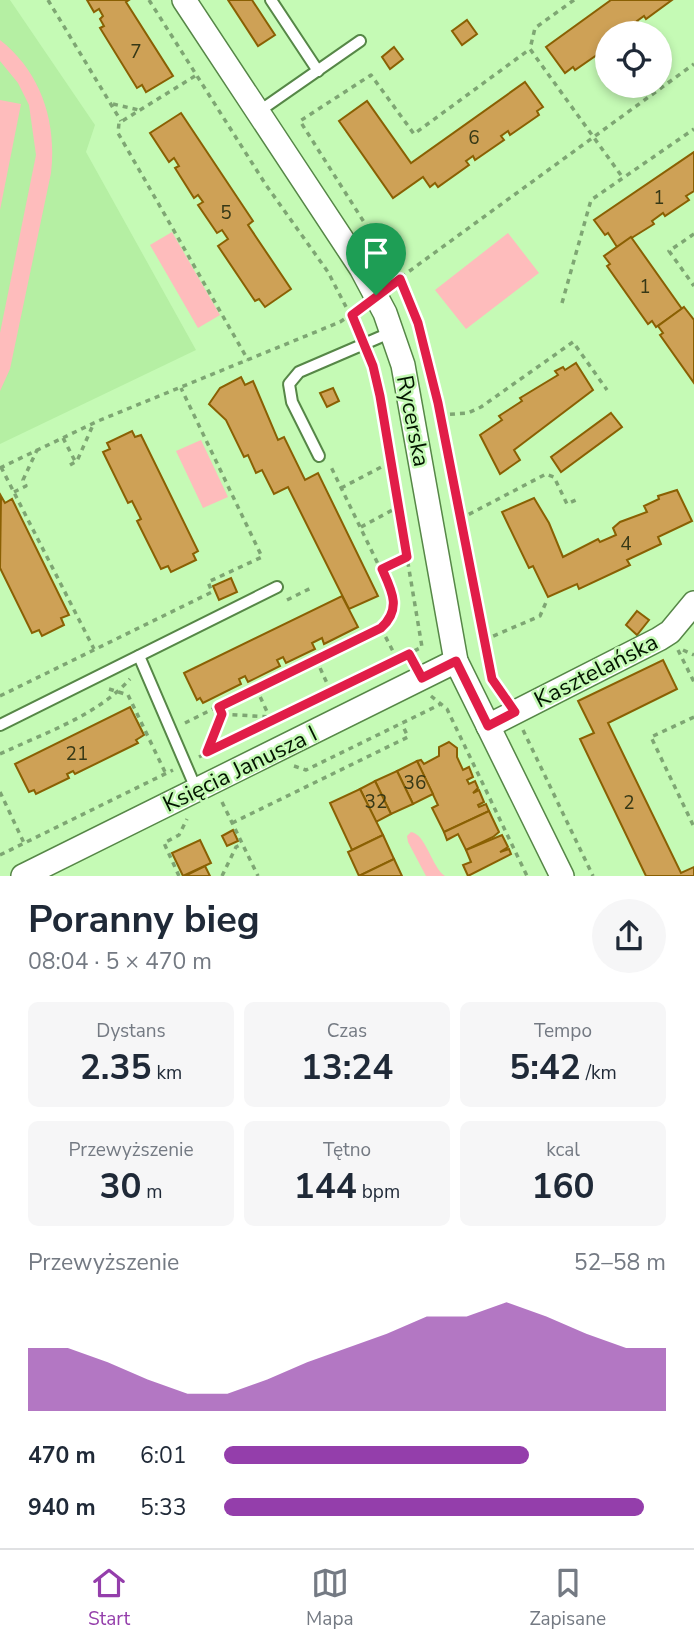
<!DOCTYPE html>
<html lang="pl">
<head>
<meta charset="utf-8">
<style>
  body { margin:0; font-family:"Nunito Sans",sans-serif; background:#f6f6f7; color:#1f2937; height:100vh; display:flex; flex-direction:column; font-size:26px; white-space:nowrap }
  * { box-sizing:border-box; margin:0 }
  p { font-size:23px; color:#747a83 }
  .icon { flex:none; width:38px; height:38px; fill:none; stroke:currentColor; stroke-width:2; stroke-linecap:round; stroke-linejoin:round }
  .map { position:relative; height:876px; overflow:hidden }
  .details { display:flex; flex-direction:column; background:#fff; flex:1 }
  .details>* { flex:none }
  .controls { position:absolute; left:595px; top:21px; display:grid; gap:14px }
  .controls a { display:grid; place-items:center; width:77px; height:77px; border-radius:50%; background:#fff; box-shadow:0 4px 10px #0003; font-size:35px }
  .pin { position:absolute; display:grid; place-items:center; width:60px; height:60px; color:#fff; margin:-72px -30px; border-radius:50% 50% 50% 0; rotate:-45deg; box-shadow:0 0 7px #0007 }
  .pin .icon { rotate:45deg }
  .round { display:grid; place-items:center; flex:none; width:74px; height:74px; border-radius:37px; background:#f6f6f7 }
  .head { display:flex; align-items:center; justify-content:space-between; height:119px; padding:0 28px }
  h1 { font-size:38px; font-weight:700; line-height:52px }
  .metrics { display:grid; grid-template-columns:repeat(3,1fr); gap:10px; height:119px; padding:7px 28px }
  .metrics div { display:grid; align-content:center; border-radius:10px; background:#f6f6f7; text-align:center }
  .metrics b { font-size:35px; font-weight:700 }
  .metrics small { font-size:19px; font-weight:400 }
  .metrics p { font-size:19px }
  .chart { height:196px; padding:14px 28px }
  .chart p { display:flex; justify-content:space-between }
  .chart svg { width:100%; height:126px; margin-top:7px; fill:#943eab; opacity:.7 }
  ul { padding:0 28px; list-style:none; font-size:23px }
  li { display:grid; grid-template-columns:112px 84px 1fr; align-items:center; height:52px }
  li i { height:18px; border-radius:9px; background:#943eab }
  .menu { display:flex; justify-content:space-around; align-items:center; height:98px; border-top:2px solid #e0e1e3; background:#fff; font-size:19px; color:#747a83 }
  .menu a { display:grid; justify-items:center; gap:4px }
  .menu .selected { color:#943eab }
  .map>svg:first-child { display:block }
  .built { fill:#b5efa3 }
  .green { fill:#febcbc }
  .building { fill:#cea156; stroke:#8a6003; stroke-width:2 }
  .lines { fill:none; stroke-linecap:round; stroke-linejoin:round }
  .service-casing { stroke:#568747; stroke-width:14 }
  .minor-casing { stroke:#568747; stroke-width:26 }
  .path { stroke:#7ea673; stroke-width:3.5; stroke-dasharray:5 5; stroke-linecap:butt }
  .service { stroke:#fff; stroke-width:10 }
  .minor { stroke:#fff; stroke-width:23 }
  .route-casing { stroke:#fff; stroke-width:14 }
  .route { stroke:#e11d48; stroke-width:9 }
  .labels { text-anchor:middle; dominant-baseline:central; stroke-width:5; stroke-linejoin:round; paint-order:stroke }
  .number-label { font-size:19px; fill:#363816 }
  .street-label { font-size:23px; fill:#031500; stroke:#c5fab5 }
</style>
</head>
<body>
<div class="map">
<svg width="694" height="876" viewBox="0 0 694 876">
  <rect width="100%" height="100%" fill="#c5fab5"/>
  <path class="built" d="M0 0H10L95 125 86 152 196 350 0 444Z"/>
  <g class="green">
    <path d="M0 40C41 72 57 122 51 173L10 369 0 391V333L36 155 29 105 18 83 0 61Z"/>
    <path d="M0 100 21 104 0 210Z"/>
    <path d="M172 232 220 315 198 328 150 245Z"/>
    <path d="M508 233 539 273 466 329 435 290Z"/>
    <path d="M201 440 228 497 203 508 176 451Z"/>
    <path d="M411 832C426 834 432 868 445 876H426L408 842 407 836Z"/>
  </g>
  <g class="building">
    <path d="M87 0H129L126 2 173 76 146 92 142 85 137 88 100 28 104 26 100 19 103 16 99 9 94 12Z"/>
    <path d="M228 0H252L275 35 258 46Z"/>
    <path d="M611 0H672L646 19 644 16 637 21 639 24 626 33H607V42L602 47 604 50 575 70 573 67 565 73 546 47Z"/>
    <path d="M467 20 477 34 462 45 452 31Z"/>
    <path d="M394 47 403 59 390 69 382 57Z"/>
    <path d="M525 82 543 107 537 111 539 115 510 135 508 131 501 136 504 140 475 160 473 156 466 161 469 165 438 187 435 183 430 187 423 177 393 198 339 121 367 101 411 163Z"/>
    <path d="M181 113 253 221 248 225 291 289 265 307 259 299 255 301 218 246 228 239 222 230 217 233 198 205 203 202 198 195 194 198 175 168 179 166 174 158 169 162 150 133Z"/>
    <path d="M694 152V191L686 196 689 200 665 216 663 213 652 221 654 224 617 247 608 233 605 235 594 220Z"/>
    <path d="M631 237 682 309 656 327 652 321 648 324 607 266 610 264 604 256Z"/>
    <path d="M684 307 694 320V383L660 335 663 333 658 326Z"/>
    <path d="M576 363 593 390 514 450 520 460 500 474 480 435 502 420 499 416 522 401 520 398 558 375 555 371 563 367 565 370Z"/>
    <path d="M241 377 245 385 253 381 278 440 284 437 305 480 318 473 378 596 349 609 288 487 274 494 262 470 256 473 248 455 244 457 226 420 209 404 220 388Z"/>
    <path d="M333 388 339 401 327 407 320 393Z"/>
    <path d="M611 413 622 427 561 472 551 457Z"/>
    <path d="M132 431 135 437 141 435 198 551 193 554 196 560 171 572 168 566 161 569 137 521 141 519 132 501 128 503 103 452 110 449 107 443Z"/>
    <path d="M677 490 692 521 658 537 661 544 627 560 630 565 579 589 577 584 548 597 533 566 529 568 502 512 534 498 549 523 563 557 598 539 600 542 616 535 613 528 620 522 647 512 644 506 659 499 658 496Z"/>
    <path d="M1 496 5 503 12 499 69 615 61 618 64 625 42 636 39 630 32 633 0 568Z"/>
    <path d="M231 578 237 592 219 600 213 586Z"/>
    <path d="M342 596 358 627 324 644 322 638 312 643 315 649 286 663 283 657 277 660 280 666 248 682 245 676 239 679 241 684 203 703 200 698 197 700 184 673Z"/>
    <path d="M637 611 649 620 637 635 626 625Z"/>
    <path d="M663 660 677 689 608 723 681 873 694 867V876H646L580 739 594 733 578 701Z"/>
    <path d="M130 707 144 735 136 740 138 743 75 774 73 771 67 774 69 778 36 794 34 790 29 792 15 764Z"/>
    <path d="M449 742 457 748V757L463 770 469 767 473 777 467 780 469 784 475 781 478 788 473 793 479 790 484 802 478 805 479 807 486 804 489 811 444 832 432 808 438 805 417 761 421 760 424 764 439 756V747Z"/>
    <path d="M417 761 433 794 413 804 397 771Z"/>
    <path d="M397 771 413 804 391 814 375 781Z"/>
    <path d="M375 781 391 814 376 822 360 789Z"/>
    <path d="M360 789 383 835 352 850 330 803Z"/>
    <path d="M489 811 499 832 493 837 466 850 458 834 447 840 444 832Z"/>
    <path d="M233 830 238 841 227 846 222 836Z"/>
    <path d="M383 835 394 859 359 876 348 852Z"/>
    <path d="M502 835 508 847 500 852 509 849 511 854 468 876 463 865 471 862 466 850Z"/>
    <path d="M200 840 211 863 183 876 172 853Z"/>
    <path d="M394 859 402 876H359Z"/>
    <path d="M205 866 210 876H185Z"/>
  </g>
  <g class="lines">
    <defs>
      <g id="service">
        <path d="M271 0 318 71"/>
        <path d="M258 112 360 41"/>
        <path d="M319 456 292 402 289 384 299 372 392 332"/>
        <path d="M139 656 197 791"/>
        <path d="M0 725 277 587"/>
      </g>
      <g id="minor">
        <path d="M184 0 361 268 385 313 403 365 456 661 562 876"/>
        <path d="M488 726 659 639 670 632 694 603"/>
        <path d="M23 876 456 661"/>
      </g>
    </defs>
    <use href="#service" class="service-casing"/>
    <use href="#minor" class="minor-casing"/>
    <g class="path">
      <path d="M48 0 121 121"/>
      <path d="M149 0 266 185 328 272 359 332"/>
      <path d="M574 0 535 28 530 49 623 178"/>
      <path d="M195 76 119 123 118 133 248 360"/>
      <path d="M113 104 139 110"/>
      <path d="M694 234 669 251 694 286"/>
      <path d="M393 283 694 64"/>
      <path d="M562 303 591 200 694 129"/>
      <path d="M440 415 468 413 481 407 573 342 607 390"/>
      <path d="M63 438 75 461"/>
      <path d="M70 465 77 461 93 425"/>
      <path d="M1 467 94 649"/>
      <path d="M0 468 98 421 340 322 359 309"/>
      <path d="M341 488 391 462"/>
      <path d="M14 492 26 486 23 480 37 450"/>
      <path d="M460 519 546 474 554 477 567 504 580 498"/>
      <path d="M361 527 398 507"/>
      <path d="M382 569 407 557"/>
      <path d="M287 600 313 587"/>
      <path d="M381 628 397 659"/>
      <path d="M484 640 540 616 547 600"/>
      <path d="M678 650 694 682"/>
      <path d="M683 650 694 655"/>
      <path d="M316 659 331 692"/>
      <path d="M256 688 270 718"/>
      <path d="M109 689 128 695 166 774"/>
      <path d="M505 695 493 679 438 403 418 323 400 279 300 121 371 75 414 134 530 49"/>
      <path d="M0 696 212 592 208 582 262 557 181 388"/>
      <path d="M431 696 447 709 527 876"/>
      <path d="M694 717 651 737 694 827"/>
      <path d="M185 723 388 621 393 610V595L331 467"/>
      <path d="M523 730 593 876"/>
      <path d="M208 751 222 714 270 717"/>
      <path d="M0 754C44 733 97 716 130 679"/>
      <path d="M199 757 422 647 380 396 370 359"/>
      <path d="M294 766 306 770 441 704"/>
      <path d="M0 792 24 843"/>
      <path d="M222 802 258 876"/>
      <path d="M232 823 408 737 402 724"/>
      <path d="M0 855 173 770"/>
      <path d="M179 876 164 843 179 835 187 819"/>
      <path d="M222 876 236 847 242 844"/>
    </g>
    <use href="#service" class="service"/>
    <use href="#minor" class="minor"/>
  </g>
  <g class="lines">
    <defs>
      <path id="route" d="M400 279 418 323 438 403 492 679 515 712 488 726 456 661 422 678 409 654 207 752 222 714 219 707 381 628C402 609 392 591 382 569L407 557 380 396 373 366 352 315Z"/>
    </defs>
    <use href="#route" class="route-casing"/>
    <use href="#route" class="route"/>
  </g>
  <g class="labels">
    <g class="number-label">
      <text x="136" y="52">7</text>
      <text x="474" y="138">6</text>
      <text x="659" y="198">1</text>
      <text x="226" y="213">5</text>
      <text x="645" y="287">1</text>
      <text x="626" y="544">4</text>
      <text x="77" y="754">21</text>
      <text x="415" y="783">36</text>
      <text x="376" y="802">32</text>
      <text x="629" y="803">2</text>
    </g>
    <g class="street-label">
      <text transform="translate(413 421) rotate(79)">Rycerska</text>
      <text transform="translate(596 671) rotate(-27)">Kasztelańska</text>
      <text transform="translate(240 769) rotate(-26)">Księcia Janusza I</text>
    </g>
  </g>
</svg>
<div class="controls">
<a><svg class="icon" aria-label="locate" viewBox="0 0 24 24"><circle cx="12" cy="12" r="6"/><path d="M12 2v4M12 18v4M2 12h4M18 12h4"/></svg></a>
</div>
<div class="pin" style="left:376px;top:295px;background:#1e9e55"><svg class="icon" aria-label="arrive" viewBox="0 0 24 24"><path d="M6 21V4h12l-3 4 3 4H6"/></svg></div>
</div>
<section class="details">
<div class="head"><div><h1>Poranny bieg</h1><p>08:04 · 5 × 470 m</p></div><a class="round"><svg class="icon" aria-label="share" viewBox="0 0 24 24"><path d="M12 15V3M7 8l5-5 5 5M5 13v7h14v-7"/></svg></a></div>
<div class="metrics">
<div><p>Dystans</p><b>2.35<small> km</small></b></div>
<div><p>Czas</p><b>13:24</b></div>
<div><p>Tempo</p><b>5:42<small> /km</small></b></div>
</div>
<div class="metrics">
<div><p>Przewyższenie</p><b>30<small> m</small></b></div>
<div><p>Tętno</p><b>144<small> bpm</small></b></div>
<div><p>kcal</p><b>160</b></div>
</div>
<div class="chart"><p><span>Przewyższenie</span>52–58 m</p>
<svg viewBox="0 0 160 44" preserveAspectRatio="none"><path d="M0 44V22L10 22L20 27L30 33L40 38L50 38L60 33L70 27L80 22L90 17L100 11L110 11L120 6L130 11L140 17L150 22L160 22V44z"/></svg>
</div>
<ul>
<li><b>470 m</b>6:01<i style="width:69%"></i></li>
<li><b>940 m</b>5:33<i style="width:95%"></i></li>
</ul>
</section>
<nav class="menu">
<a class="selected"><svg class="icon" aria-label="home" viewBox="0 0 24 24"><path d="M3 11l9-7 9 7M6 9v11h12V9"/></svg>Start</a>
<a><svg class="icon" aria-label="map" viewBox="0 0 24 24"><path d="M3 6l6-2 6 2 6-2v14l-6 2-6-2-6 2zM9 4v14M15 6v14"/></svg>Mapa</a>
<a><svg class="icon" aria-label="saved" viewBox="0 0 24 24"><path d="M7 4h10v16l-5-4-5 4z"/></svg>Zapisane</a>
</nav>
</body>
</html>
